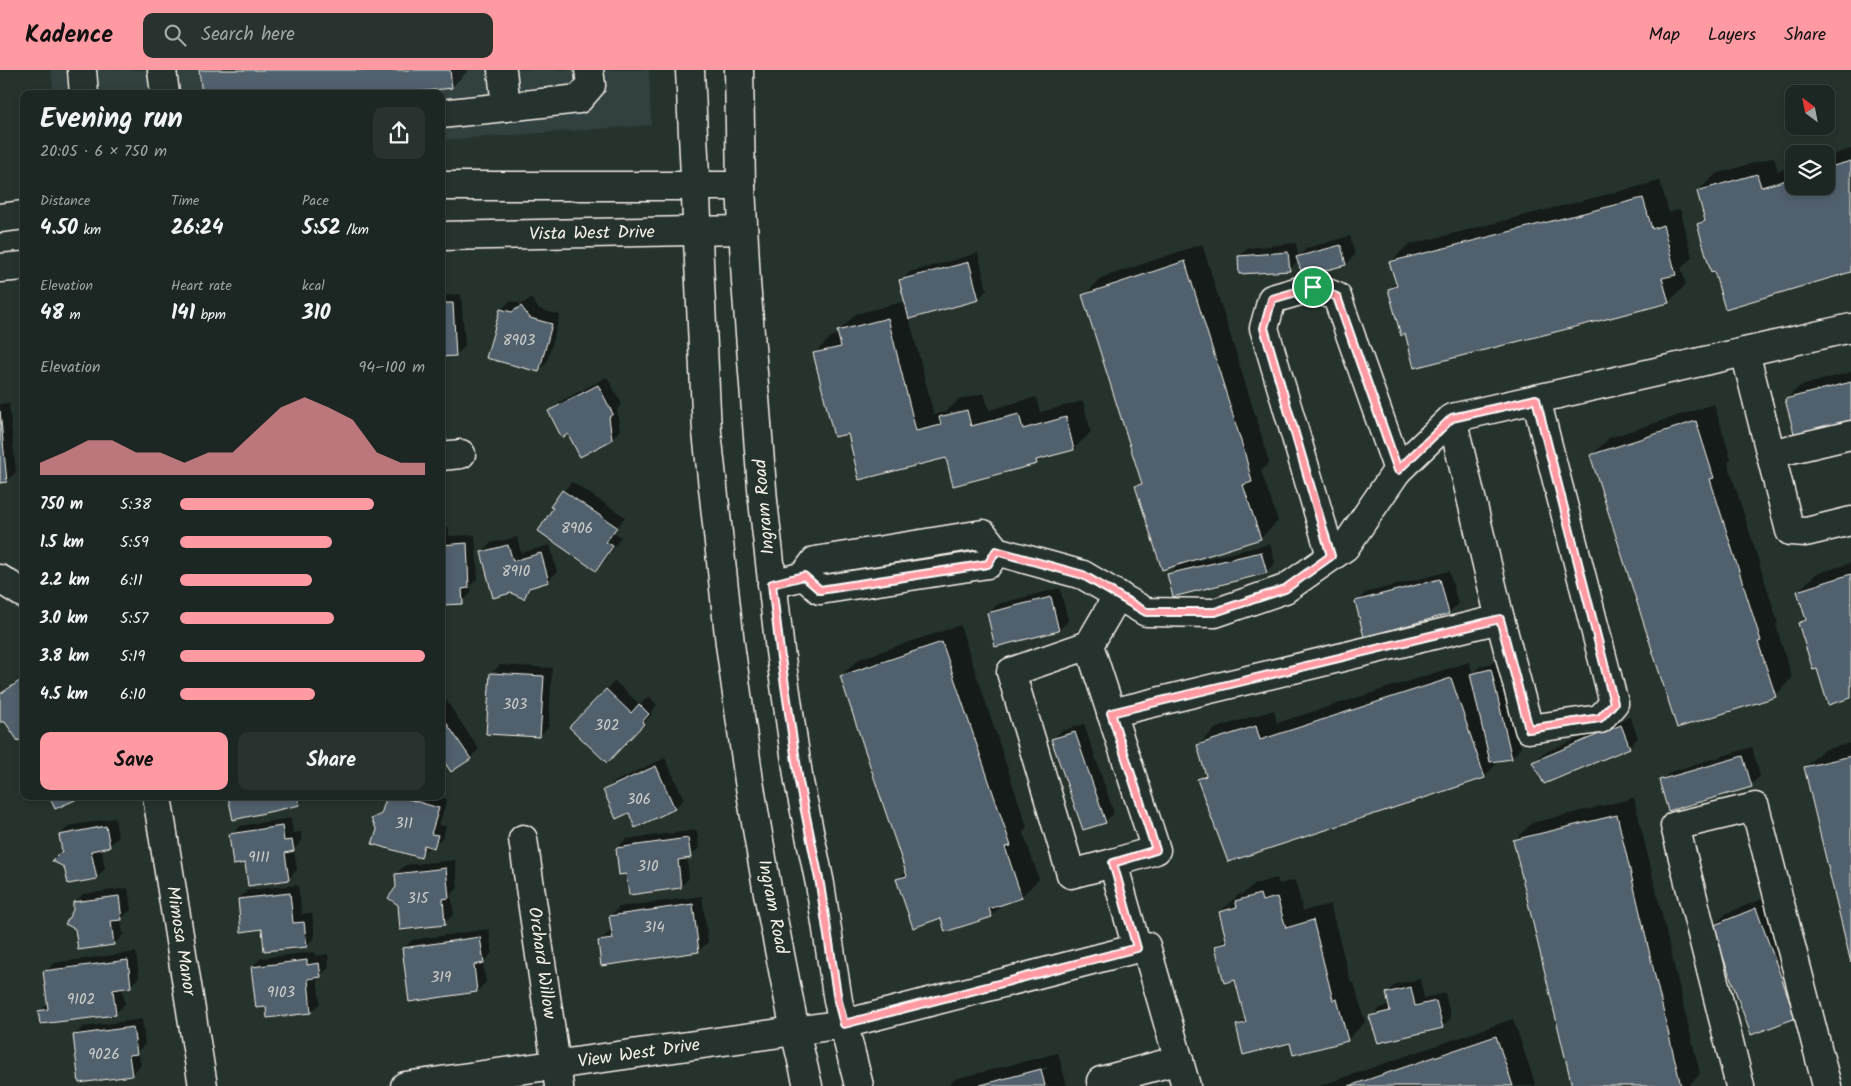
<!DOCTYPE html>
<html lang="en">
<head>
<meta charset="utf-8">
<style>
  body { margin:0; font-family:Kalam,sans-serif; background:#29322f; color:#f1f3f6; height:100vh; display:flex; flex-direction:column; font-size:19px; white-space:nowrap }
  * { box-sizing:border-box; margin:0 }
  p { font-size:16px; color:#a0a5a5 }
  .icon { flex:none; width:28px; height:28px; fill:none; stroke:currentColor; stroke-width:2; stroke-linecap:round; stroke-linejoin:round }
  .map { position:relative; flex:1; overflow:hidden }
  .panel { position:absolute; left:20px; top:20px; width:425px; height:710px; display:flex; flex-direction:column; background:#1c2622; border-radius:10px; box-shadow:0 2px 8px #0003,0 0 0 1px #3a4340 }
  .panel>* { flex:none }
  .needle { width:32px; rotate:328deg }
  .buttons { position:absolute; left:1785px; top:15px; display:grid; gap:10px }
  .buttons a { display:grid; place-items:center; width:50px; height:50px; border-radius:10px; background:#1c2622; box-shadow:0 2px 8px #0003,0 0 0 1px #3a4340; font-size:25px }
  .pin { position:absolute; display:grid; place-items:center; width:42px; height:42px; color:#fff; margin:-21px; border:2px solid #fff; border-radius:50%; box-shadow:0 1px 5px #0007 }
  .round { display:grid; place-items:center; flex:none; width:52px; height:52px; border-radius:10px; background:#29322f }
  .head { display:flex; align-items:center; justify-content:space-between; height:85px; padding:0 20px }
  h1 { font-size:28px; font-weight:700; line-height:38px }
  .metrics { display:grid; grid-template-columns:repeat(3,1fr); gap:8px; height:85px; padding:5px 20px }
  .metrics div { display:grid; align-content:center }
  .metrics b { font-size:21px; font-weight:700 }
  .metrics small { font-size:14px; font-weight:400 }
  .metrics p { font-size:14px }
  .chart { height:140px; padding:10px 20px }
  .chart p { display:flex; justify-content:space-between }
  .chart svg { width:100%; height:90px; margin-top:5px; fill:#ff9aa2; opacity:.7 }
  .action { display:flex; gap:10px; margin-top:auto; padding:10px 20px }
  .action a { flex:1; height:58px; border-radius:10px; background:#ff9aa2; color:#111; font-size:20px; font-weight:700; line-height:58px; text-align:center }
  .action a+a { background:#29322f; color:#f1f3f6 }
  ul { padding:0 20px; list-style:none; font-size:16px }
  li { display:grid; grid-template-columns:80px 60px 1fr; align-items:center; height:38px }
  li i { height:12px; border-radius:6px; background:#ff9aa2 }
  header { display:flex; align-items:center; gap:30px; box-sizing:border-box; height:70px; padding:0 25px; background:#ff9aa2; color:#111 }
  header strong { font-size:24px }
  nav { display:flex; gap:28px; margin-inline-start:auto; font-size:18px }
  .search { width:350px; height:45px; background:#29322f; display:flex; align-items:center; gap:12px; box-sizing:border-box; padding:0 18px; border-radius:10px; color:#a0a5a5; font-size:19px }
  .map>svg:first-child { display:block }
  .built { fill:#334140 }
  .shadow { fill:#0007 }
  .building { fill:#51616d; stroke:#f4f1e8 }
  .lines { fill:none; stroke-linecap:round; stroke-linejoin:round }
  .minor-casing { stroke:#f4f1e8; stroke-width:31 }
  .major-casing { stroke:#f4f1e8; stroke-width:31 }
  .minor { stroke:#26332d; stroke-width:28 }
  .major { stroke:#26332d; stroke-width:28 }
  .route-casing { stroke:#fff; stroke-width:10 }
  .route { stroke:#ff9aa2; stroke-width:6 }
  .labels { text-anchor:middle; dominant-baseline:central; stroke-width:4; stroke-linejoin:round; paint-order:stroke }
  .number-label { font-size:15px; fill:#cbcdc9 }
  .street-label { font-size:18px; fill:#f4f1e8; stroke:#26332d }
</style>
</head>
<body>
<header>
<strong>Kadence</strong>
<div class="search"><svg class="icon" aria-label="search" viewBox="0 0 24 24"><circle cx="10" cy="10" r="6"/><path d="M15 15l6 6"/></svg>Search here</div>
<nav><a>Map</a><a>Layers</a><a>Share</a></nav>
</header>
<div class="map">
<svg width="1851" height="1016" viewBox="0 0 1851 1016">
  <rect width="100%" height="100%" fill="#26332d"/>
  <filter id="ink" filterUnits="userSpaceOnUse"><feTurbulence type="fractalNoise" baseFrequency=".02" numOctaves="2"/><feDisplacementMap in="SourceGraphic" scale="10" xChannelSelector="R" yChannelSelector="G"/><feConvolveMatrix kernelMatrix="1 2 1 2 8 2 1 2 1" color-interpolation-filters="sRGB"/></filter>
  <g filter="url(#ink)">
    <path class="built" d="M51 0H649L651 55 441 70V24H54Z"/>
    <g class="shadow">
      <path d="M200 0H469L452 17Z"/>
      <path d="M1851 79V200L1698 154 1705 147 1698 121 1716 104 1774 87 1778 101 1794 96V116H1826V87Z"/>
      <path d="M1660 111 1669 143 1680 139 1692 187 1681 198 1686 214 1669 232 1406 261 1389 219 1397 212 1391 192 1408 175Z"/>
      <path d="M1350 166 1355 185 1346 194 1304 205 1299 190 1289 200 1239 187 1248 178 1296 173 1298 187 1307 178Z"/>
      <path d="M1202 174 1262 367 1269 393 1261 401 1278 451 1261 468 1137 416 1142 411 1084 226 1101 208Z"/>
      <path d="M978 183 987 220 978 229 909 247 934 345 947 341 958 330 984 323 989 340 1036 327 1040 342 1083 331 1091 362 1074 379 1042 387 1036 393 947 386 849 362 814 284 832 266 839 265 838 262 856 244 906 231 901 211 910 202Z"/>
      <path d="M461 224 465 276 456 285 441 287V226Z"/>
      <path d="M531 228 539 239 560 245 547 292 538 301 501 240 510 231 522 234Z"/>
      <path d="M1851 302V356L1786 329 1800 316Z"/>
      <path d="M607 307 622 334 617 339 620 360 611 369 569 362 550 341 559 332Z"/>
      <path d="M9 333 16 402 7 411H0V334Z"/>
      <path d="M1714 334 1731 389 1728 393 1778 553 1776 555 1792 608 1775 626 1592 385 1609 368Z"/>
      <path d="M572 412 625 447 614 462 621 467 605 490 596 499 554 438 563 421Z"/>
      <path d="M449 457V466L475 465 478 508 471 515V523L462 532 441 534V458Z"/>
      <path d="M517 467 521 483 550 475 557 502 548 511 534 515 524 527 482 482 491 473Z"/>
      <path d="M1270 474 1275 493 1266 502 1168 505 1178 495Z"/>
      <path d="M1851 493V627L1818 597 1800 553 1806 546 1798 521 1816 504Z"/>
      <path d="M1449 501 1458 534 1449 543 1356 532 1365 523Z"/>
      <path d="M1060 518 1068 551 1059 560 989 543 998 534Z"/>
      <path d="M960 555 1027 757 1023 762 1039 809 1021 827 1005 832 991 846 942 847 898 810 906 801 841 606 859 589Z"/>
      <path d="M1499 591 1521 678 1512 687 1501 689 1484 707 1198 710 1206 702 1198 675 1216 658 1274 640 1277 653 1469 592 1473 604 1480 596Z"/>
      <path d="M500 595 552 598 549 656 540 666 491 604Z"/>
      <path d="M24 606V666L6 651H0V623Z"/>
      <path d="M615 611 640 635 649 626 657 635 650 643 652 644 607 691 571 657Z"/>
      <path d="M441 623 479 679 470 688 445 691 441 694Z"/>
      <path d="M1630 647 1638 668 1629 677 1534 692 1543 683Z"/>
      <path d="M1084 654 1114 743 1105 752 1052 670 1061 661Z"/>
      <path d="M1851 673V888L1805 697 1823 680Z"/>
      <path d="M1752 677 1760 706 1751 715 1661 711 1670 702Z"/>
      <path d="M665 688 684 729 675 738 605 721 614 712Z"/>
      <path d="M229 726H307L299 734Z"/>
      <path d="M388 726H437L447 729 439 755 446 756 443 767 434 776 430 775 420 787 378 760 373 749 384 739Z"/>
      <path d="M1634 728 1700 1004 1688 1016H1573L1514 771 1532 753Z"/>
      <path d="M115 748 118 767 109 776 101 777 105 799 96 808 64 781 60 765 69 756Z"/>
      <path d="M291 748 293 763 301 762 302 771 294 779 297 800 288 809 246 792 231 765 240 756Z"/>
      <path d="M697 760 699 778 690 787 687 788 689 808 680 817 627 803 617 778 626 769Z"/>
      <path d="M455 790 458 818 451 824 454 844 444 853 398 817 396 804 405 795Z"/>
      <path d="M1277 808 1279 814 1295 810 1303 841 1330 834 1351 913 1354 912 1365 952 1347 970 1291 971 1237 956 1246 947 1236 909 1216 877 1227 866 1220 842 1238 825 1244 823 1254 814Z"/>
      <path d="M298 815 302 844 312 843 315 867 306 876 263 858 239 829 248 820Z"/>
      <path d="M128 818 131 840 121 849 123 865 114 874 75 840 74 833 83 824Z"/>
      <path d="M702 826 708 872 699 881 599 872 608 863 613 862 610 846 619 837Z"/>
      <path d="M1770 826 1795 947 1713 856 1727 843Z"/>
      <path d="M489 859 492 883 483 893 486 912 477 921 403 879 412 870Z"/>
      <path d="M136 882 139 907 130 916 122 917 125 934 116 943 40 941 48 933 45 902 54 893Z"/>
      <path d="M315 882 316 886 328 884 329 897 320 906 317 907 320 933 311 942 267 935 252 897 261 888Z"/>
      <path d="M1420 909 1424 928 1445 923 1451 948 1442 957 1371 947 1380 938 1390 935 1387 923 1396 914Z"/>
      <path d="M142 949 145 974 138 981 141 995 132 1004 74 966 83 957Z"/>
      <path d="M1513 949 1536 1016H1319Z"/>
      <path d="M1058 983 1067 1016H982L1047 999V997L972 1016H948L955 1009Z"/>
    </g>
    <g class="building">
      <path d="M199 0H450L452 18 399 24H202Z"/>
      <path d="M1851 91V202L1725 239 1714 201 1711 202 1697 154 1705 151 1697 121 1757 104 1761 117 1794 108V116H1826V98Z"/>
      <path d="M1643 128 1652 159 1663 155 1676 205 1662 208 1669 233 1414 298 1405 263 1401 266 1388 219 1397 216 1389 192Z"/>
      <path d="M1341 175 1346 195 1303 206 1296 187Z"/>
      <path d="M1288 182 1290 201 1239 204 1238 186Z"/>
      <path d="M1185 191 1245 384 1252 412 1243 415 1261 469 1162 500 1135 416 1142 414 1082 225Z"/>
      <path d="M969 192 979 230 909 249 899 210Z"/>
      <path d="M441 233H453L456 286 441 287Z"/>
      <path d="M521 236 530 248 552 254 539 302 486 288 500 239 512 242Z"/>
      <path d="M888 248 916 361 941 355 939 347 967 340 971 356 1019 344 1023 359 1066 347 1074 380 1036 390 1037 394 953 416 946 388 859 410 848 364 834 367 813 283 841 277 837 261Z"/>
      <path d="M1851 312V357L1796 371 1785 329Z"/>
      <path d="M598 315 613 344 609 347 612 370 580 387 568 364 562 368 548 341Z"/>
      <path d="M0 341 7 412 0 413Z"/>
      <path d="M1696 351 1714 408 1710 409 1761 571 1758 572 1776 627 1677 658 1590 385Z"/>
      <path d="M562 420 617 457 606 472 613 476 596 501 538 461 553 438 550 437Z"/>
      <path d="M467 473 469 518 462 519 463 534 441 535V475Z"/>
      <path d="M508 475 513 491 541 483 549 512 529 518 524 529 511 523 493 528 481 482Z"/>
      <path d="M1261 482 1267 503 1173 527 1167 504Z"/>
      <path d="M1851 504V628L1828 635 1817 599 1813 600 1798 553 1806 550 1797 521Z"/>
      <path d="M1440 509 1449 544 1364 567 1355 531Z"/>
      <path d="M1051 527 1059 561 995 577 987 543Z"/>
      <path d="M942 572 1011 776 1005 777 1022 828 989 839 992 847 945 862 941 848 913 858 896 809 907 806 840 606Z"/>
      <path d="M1491 599 1512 689 1490 692 1470 604Z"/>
      <path d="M490 603 544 606 540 667 486 664Z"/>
      <path d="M24 608V667L18 671 5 652H0V624Z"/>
      <path d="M1451 608 1485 708 1228 792 1197 709 1206 706 1197 675 1256 656 1260 670Z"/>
      <path d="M606 619 631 643 639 634 649 644 642 652 644 654 607 693 569 657Z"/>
      <path d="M441 645 471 689 451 702 445 693 441 695Z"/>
      <path d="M1621 655 1630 678 1544 714 1532 692Z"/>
      <path d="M1075 662 1106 753 1083 760 1051 669Z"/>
      <path d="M1743 686 1752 717 1668 741 1659 710Z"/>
      <path d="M1851 686V893L1804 697Z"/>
      <path d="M656 696 675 739 635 758 629 743 616 749 603 720Z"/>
      <path d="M49 726H84L55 739Z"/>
      <path d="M228 726H298L300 735 233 750Z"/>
      <path d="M387 726H398L439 738 431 764 438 765 434 778 424 775 421 788 372 774 377 760 371 749 381 744Z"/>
      <path d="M1617 745 1681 1016H1572L1513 770Z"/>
      <path d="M106 756 110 777 91 781 97 809 68 814 64 797 52 791 62 781 59 765Z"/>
      <path d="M282 756 284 771 292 770 294 781 285 783 289 810 248 816 245 793 233 795 229 764Z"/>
      <path d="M688 768 691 788 678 790 681 818 629 825 626 804 619 805 616 778Z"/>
      <path d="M446 798 449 828 443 829 445 855 400 860 398 835 388 828 396 817 395 804Z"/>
      <path d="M290 823 293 853 304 852 307 877 264 881 262 859 241 862 238 829Z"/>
      <path d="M1260 824 1262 831 1277 827 1286 858 1313 850 1333 930 1337 929 1348 971 1293 985 1290 973 1243 985 1236 955 1246 953 1235 910 1224 913 1215 876 1227 873 1219 842 1237 837 1235 831Z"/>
      <path d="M119 826 122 850 111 851 114 875 78 880 75 859 65 854 73 840V832Z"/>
      <path d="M693 834 699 882 601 896 598 871 613 869 609 846Z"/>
      <path d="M1756 838 1796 948 1751 965 1712 856Z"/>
      <path d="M480 867 484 893 474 895 477 922 409 932 402 878Z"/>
      <path d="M128 890 131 917 113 920 116 945 40 954 38 941 48 939 43 901Z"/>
      <path d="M307 890V895L319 893 321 907 308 909 311 943 267 948 266 937 256 938 251 897Z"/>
      <path d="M1411 917 1415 936 1436 931 1443 958 1378 973 1369 946 1390 941 1386 923Z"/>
      <path d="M133 957 137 984 129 985 132 1006 79 1013 73 965Z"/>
      <path d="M1496 966 1513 1016H1349Z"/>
      <path d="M1041 999 1045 1016H977Z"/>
    </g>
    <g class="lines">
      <defs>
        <g id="minor">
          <path d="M82 0 84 24"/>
          <path d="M162 0 165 24"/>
          <path d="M502 0 506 37"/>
          <path d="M441 44 579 29 591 15 589 0"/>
          <path d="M441 116H741"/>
          <path d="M0 148 24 145"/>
          <path d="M441 166 743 160"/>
          <path d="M0 198 24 196"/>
          <path d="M1745 282 1790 461 1806 462 1851 451"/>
          <path d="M1771 384 1851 365"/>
          <path d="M441 386 461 384"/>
          <path d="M1331 486 1264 258 1272 229 1313 217 1337 227 1398 400"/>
          <path d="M804 506 820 520 988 494 996 481"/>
          <path d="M0 509 24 524"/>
          <path d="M772 514 804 506 815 491 983 464 996 481 1083 505 1146 542 1215 543 1285 519 1345 477 1397 401 1452 348 1851 258"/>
          <path d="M1118 525 1089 575 1011 602 1071 804 1113 793 1137 878"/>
          <path d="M1500 549 1529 659 1600 649 1614 633 1536 329"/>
          <path d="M1089 575 1156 780 1113 793"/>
          <path d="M1111 643 1500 549 1452 348"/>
          <path d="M157 726 203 1016"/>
          <path d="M523 769 559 1016"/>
          <path d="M405 1016 844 954 1146 876 1186 1016"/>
          <path d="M1102 1016 1101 1011 1179 990"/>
          <path d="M1740 1016 1675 756 1755 737 1827 1016"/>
        </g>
        <g id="major">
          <path d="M690 0 707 362 730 574 749 711 767 818 795 961 808 1016"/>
          <path d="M739 0 741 116 746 212 763 431 780 581 799 712 820 814 838 931 859 1016"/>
        </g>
      </defs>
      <use href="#minor" class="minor-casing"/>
      <use href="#major" class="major-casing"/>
      <use href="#minor" class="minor"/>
      <use href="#major" class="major"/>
    </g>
  </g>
  <g class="lines" filter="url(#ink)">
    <defs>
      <path id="route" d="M1313 217 1337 227 1398 400 1452 348 1536 329 1614 633 1600 648 1529 659 1500 549 1111 643 1156 780 1113 793 1137 878 844 954 838 931 820 814 799 712 780 581 772 514 804 506 820 520 988 494 996 481 1083 505 1146 542H1215L1285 519 1331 486 1264 258 1272 229Z"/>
    </defs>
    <use href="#route" class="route-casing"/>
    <use href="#route" class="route"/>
  </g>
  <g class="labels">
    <g class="number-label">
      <text x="519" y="271">8903</text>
      <text x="577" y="459">8906</text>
      <text x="516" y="502">8910</text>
      <text x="515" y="635">303</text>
      <text x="607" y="656">302</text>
      <text x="639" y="730">306</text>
      <text x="404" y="754">311</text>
      <text x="259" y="788">9111</text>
      <text x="648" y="797">310</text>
      <text x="418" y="829">315</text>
      <text x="654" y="858">314</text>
      <text x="441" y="908">319</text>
      <text x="281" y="923">9103</text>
      <text x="81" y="930">9102</text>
      <text x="104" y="985">9026</text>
    </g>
    <g class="street-label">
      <text transform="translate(592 164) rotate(-1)">Vista West Drive</text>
      <text transform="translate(765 437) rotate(-95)">Ingram Road</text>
      <text transform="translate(772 837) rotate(79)">Ingram Road</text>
      <text transform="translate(180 871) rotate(81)">Mimosa Manor</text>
      <text transform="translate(541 893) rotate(82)">Orchard Willow</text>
      <text transform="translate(639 984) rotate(-8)">View West Drive</text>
    </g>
  </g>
</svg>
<div class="buttons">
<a><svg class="needle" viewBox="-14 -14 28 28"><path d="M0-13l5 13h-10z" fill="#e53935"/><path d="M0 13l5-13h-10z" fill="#a0a5a5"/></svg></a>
<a><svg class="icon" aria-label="layers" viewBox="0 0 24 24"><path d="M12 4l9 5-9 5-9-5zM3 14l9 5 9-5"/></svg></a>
</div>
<div class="pin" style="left:1313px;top:217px;background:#1e9e55"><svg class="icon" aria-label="arrive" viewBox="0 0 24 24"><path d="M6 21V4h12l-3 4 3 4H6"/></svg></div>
<section class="panel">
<div class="head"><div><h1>Evening run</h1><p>20:05 · 6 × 750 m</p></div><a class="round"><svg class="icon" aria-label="share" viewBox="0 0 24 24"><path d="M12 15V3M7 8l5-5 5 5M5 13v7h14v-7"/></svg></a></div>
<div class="metrics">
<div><p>Distance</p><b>4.50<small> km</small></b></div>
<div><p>Time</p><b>26:24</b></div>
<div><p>Pace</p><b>5:52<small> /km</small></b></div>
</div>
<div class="metrics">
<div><p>Elevation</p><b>48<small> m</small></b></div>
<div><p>Heart rate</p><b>141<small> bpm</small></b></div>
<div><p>kcal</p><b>310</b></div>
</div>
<div class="chart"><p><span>Elevation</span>94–100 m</p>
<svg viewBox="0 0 160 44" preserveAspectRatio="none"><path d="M0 44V38L10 33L20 27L30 27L40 33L50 33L60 38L70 33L80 33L90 22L100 11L110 6L120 11L130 17L140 33L150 38L160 38V44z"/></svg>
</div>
<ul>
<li><b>750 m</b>5:38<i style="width:79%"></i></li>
<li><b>1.5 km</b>5:59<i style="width:62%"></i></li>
<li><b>2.2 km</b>6:11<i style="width:54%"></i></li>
<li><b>3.0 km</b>5:57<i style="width:63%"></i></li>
<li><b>3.8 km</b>5:19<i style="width:100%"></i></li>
<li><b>4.5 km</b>6:10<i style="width:55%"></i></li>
</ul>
<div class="action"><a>Save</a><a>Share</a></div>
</section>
</div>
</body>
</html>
